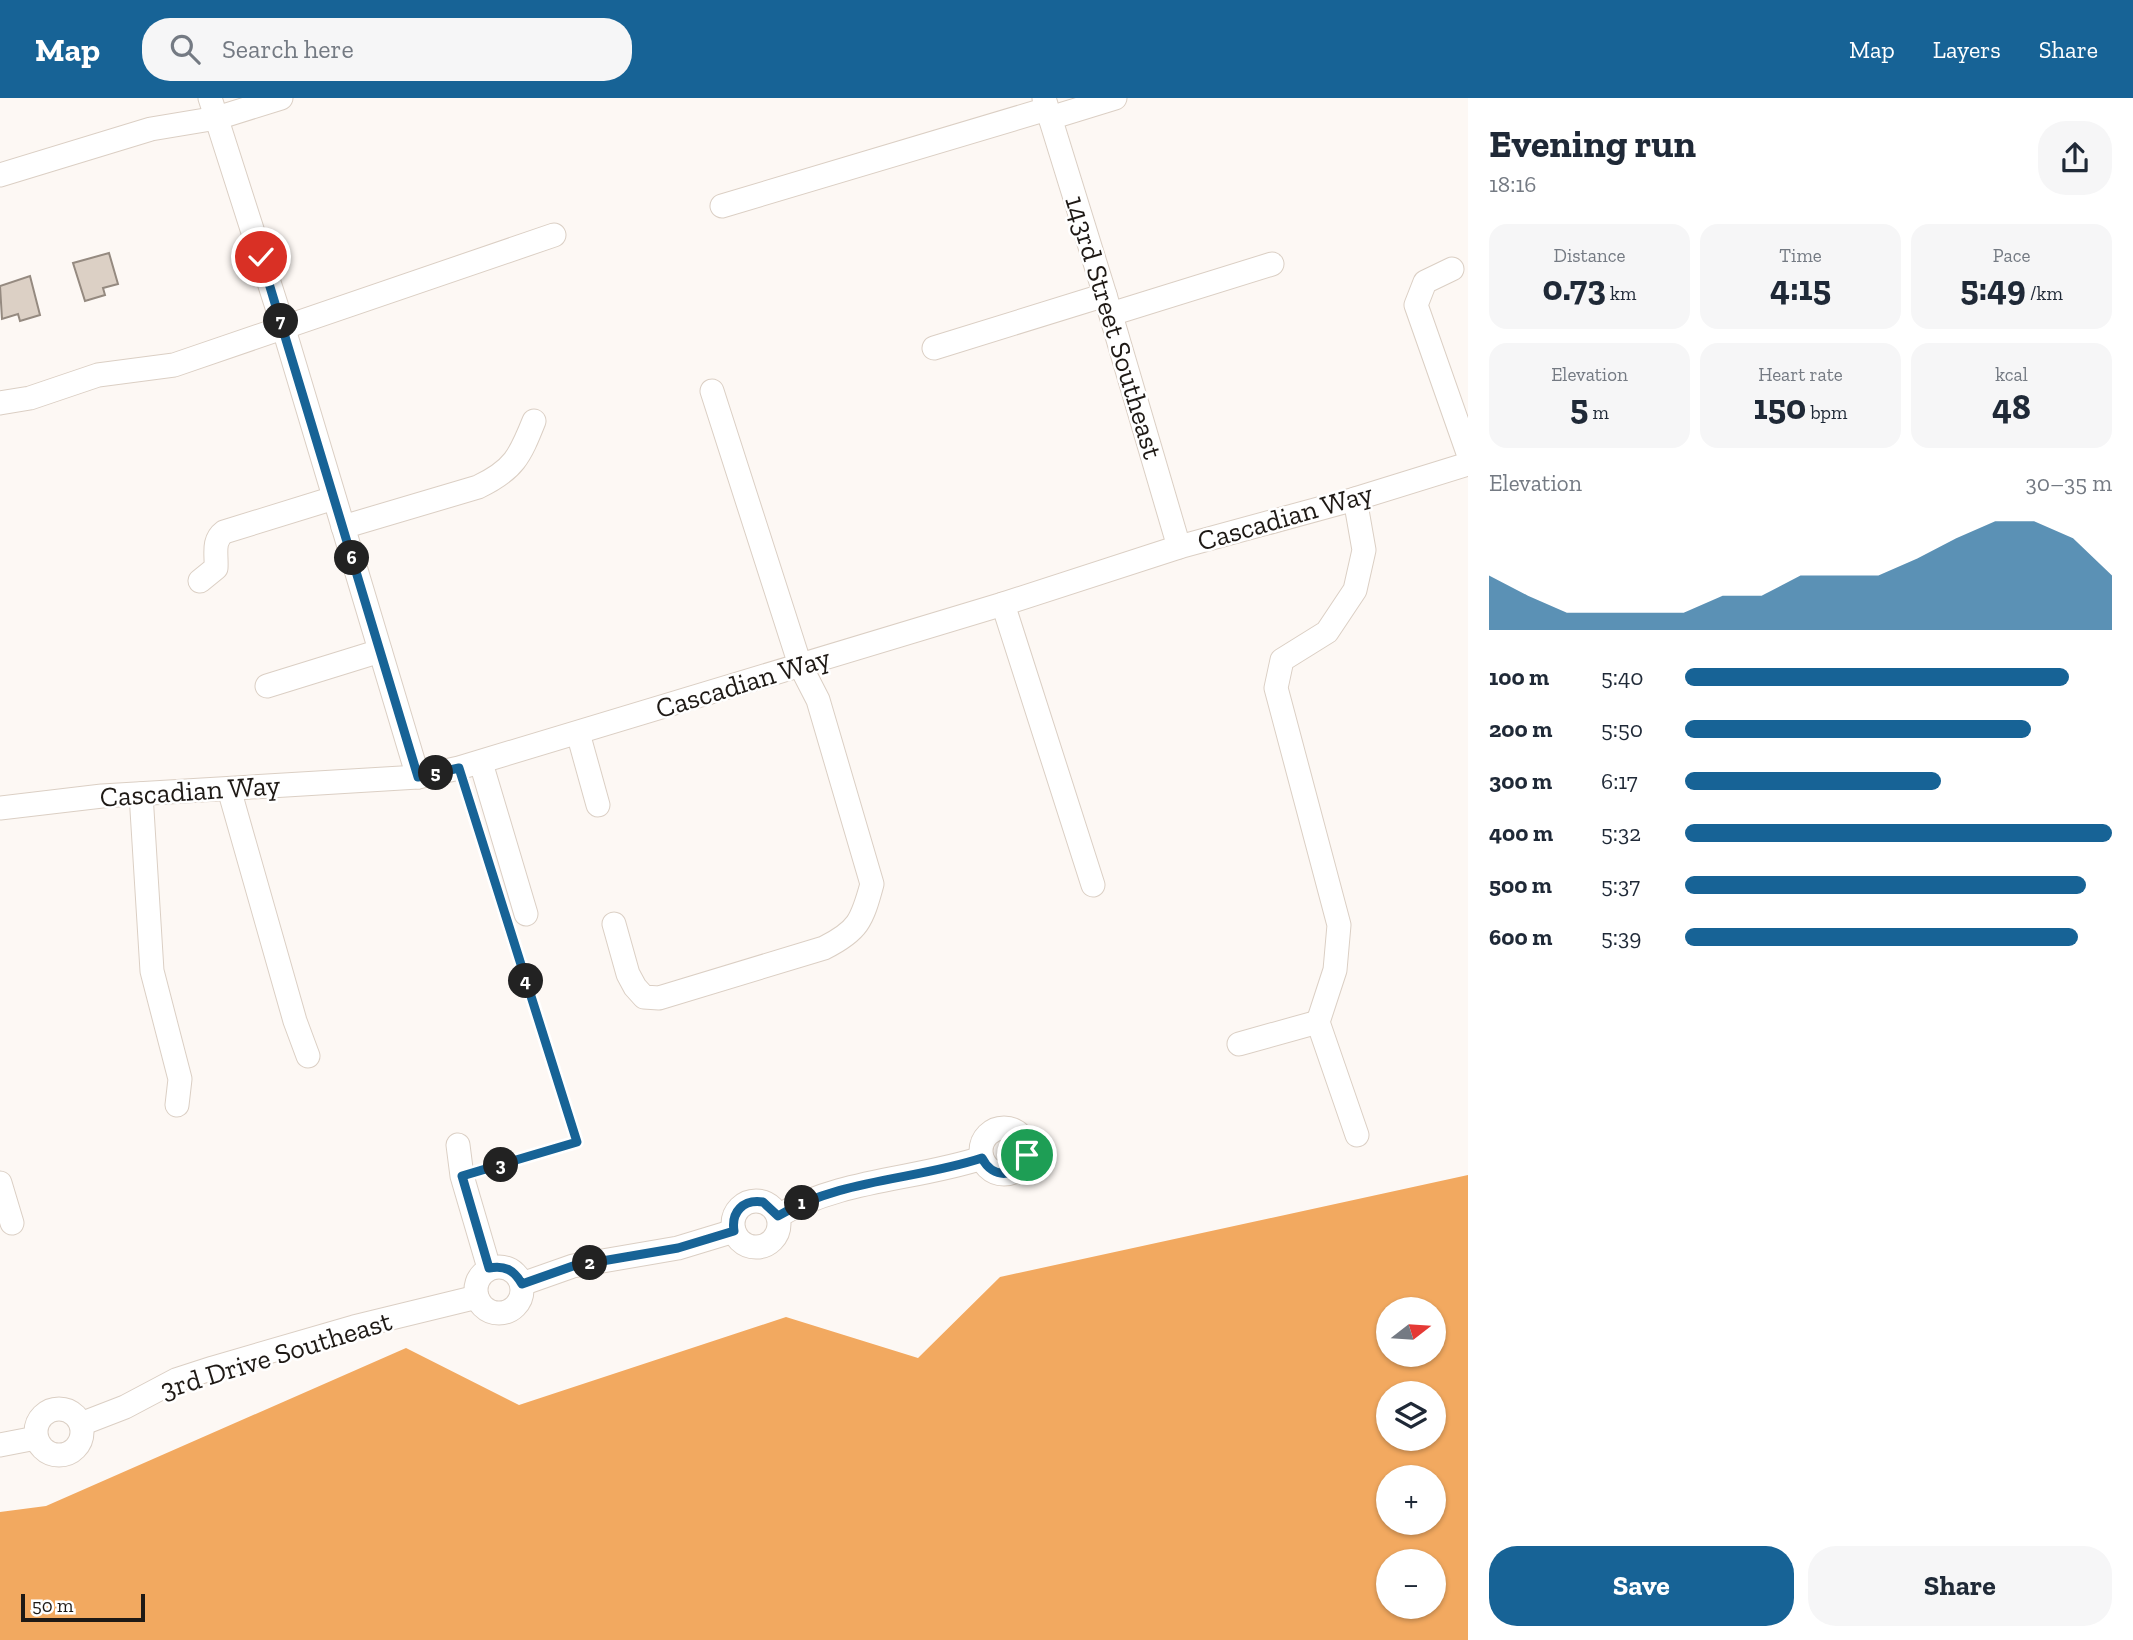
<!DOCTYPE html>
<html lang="en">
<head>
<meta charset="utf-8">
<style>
  body { margin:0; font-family:"Zilla Slab",serif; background:#f6f6f7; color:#1f2937; height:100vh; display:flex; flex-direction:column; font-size:26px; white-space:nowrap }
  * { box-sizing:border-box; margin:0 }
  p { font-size:23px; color:#747a83 }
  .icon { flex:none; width:38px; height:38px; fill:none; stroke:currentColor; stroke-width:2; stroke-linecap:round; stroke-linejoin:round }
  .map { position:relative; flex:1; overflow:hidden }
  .drawer { display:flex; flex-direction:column; background:#fff; width:665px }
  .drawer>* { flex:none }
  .needle { width:46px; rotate:73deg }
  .buttons { position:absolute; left:1376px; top:1199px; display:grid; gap:14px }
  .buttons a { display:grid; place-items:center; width:70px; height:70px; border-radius:50%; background:#fff; box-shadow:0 2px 5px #0004; font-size:35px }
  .scale { position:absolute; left:21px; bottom:18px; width:124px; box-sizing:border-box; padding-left:7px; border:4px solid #1e1915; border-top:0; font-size:19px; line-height:24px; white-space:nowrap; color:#1e1915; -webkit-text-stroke:5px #fff; paint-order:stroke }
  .pin { position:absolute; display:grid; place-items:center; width:60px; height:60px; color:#fff; margin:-30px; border:4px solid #fff; border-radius:50%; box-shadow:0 2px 7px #0007 }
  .km { position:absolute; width:35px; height:35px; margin:-18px; border-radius:50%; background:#222; color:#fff; font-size:19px; line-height:35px; text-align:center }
  .round { display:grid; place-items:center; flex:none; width:74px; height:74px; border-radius:28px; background:#f6f6f7 }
  .head { display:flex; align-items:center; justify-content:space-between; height:119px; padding:0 21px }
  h1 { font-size:38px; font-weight:700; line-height:52px }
  .metrics { display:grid; grid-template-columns:repeat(3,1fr); gap:10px; height:119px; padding:7px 21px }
  .metrics div { display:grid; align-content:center; border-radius:18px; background:#f6f6f7; text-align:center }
  .metrics b { font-size:35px; font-weight:700 }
  .metrics small { font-size:19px; font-weight:400 }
  .metrics p { font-size:19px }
  .chart { height:196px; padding:14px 21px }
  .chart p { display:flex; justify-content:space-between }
  .chart svg { width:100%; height:126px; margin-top:7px; fill:#176396; opacity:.7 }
  .button { display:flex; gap:14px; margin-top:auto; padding:14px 21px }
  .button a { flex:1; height:80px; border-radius:28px; background:#176396; color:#fff; font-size:28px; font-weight:700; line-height:80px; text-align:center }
  .button a+a { background:#f6f6f7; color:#1f2937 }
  ul { padding:0 21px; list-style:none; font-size:23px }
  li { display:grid; grid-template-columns:112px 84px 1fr; align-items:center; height:52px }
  li i { height:18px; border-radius:9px; background:#176396 }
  header { display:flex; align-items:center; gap:42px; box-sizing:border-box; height:98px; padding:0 35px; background:#176396; color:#fff }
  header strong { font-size:33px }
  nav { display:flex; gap:38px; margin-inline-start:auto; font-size:24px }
  .search { width:490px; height:63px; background:#f6f6f7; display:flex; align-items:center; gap:18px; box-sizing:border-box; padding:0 24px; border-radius:28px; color:#747a83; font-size:26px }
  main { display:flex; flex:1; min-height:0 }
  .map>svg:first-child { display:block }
  .forest { fill:#f2a960; fill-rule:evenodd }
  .building { fill:#dcd0c5; stroke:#958a80; stroke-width:2 }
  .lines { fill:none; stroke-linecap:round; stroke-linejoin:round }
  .minor-casing { stroke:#dbcfc4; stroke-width:25 }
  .path { stroke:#847f7b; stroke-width:2.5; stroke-dasharray:2 5; stroke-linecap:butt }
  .minor { stroke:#fff; stroke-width:23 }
  .route-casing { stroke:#fff; stroke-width:14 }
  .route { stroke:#176396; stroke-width:9 }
  .labels { text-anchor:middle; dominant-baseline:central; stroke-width:5; stroke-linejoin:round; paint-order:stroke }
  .street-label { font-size:28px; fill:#1e1915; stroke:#fff }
</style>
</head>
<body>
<header>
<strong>Map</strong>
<div class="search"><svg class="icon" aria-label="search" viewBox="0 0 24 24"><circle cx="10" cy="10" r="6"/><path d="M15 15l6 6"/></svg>Search here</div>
<nav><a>Map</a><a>Layers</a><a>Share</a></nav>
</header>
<main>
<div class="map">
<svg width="1468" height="1542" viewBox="0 0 1468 1542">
  <rect width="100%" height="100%" fill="#fdf8f4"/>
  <path class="forest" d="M1468 1077V1542H0V1414L46 1408 406 1250 519 1307 786 1219 918 1260 1000 1179ZM1388 1211H1433V1256H1388ZM1388 1295H1433V1340H1388ZM1388 1379H1433V1424H1388ZM1388 1463H1433V1508H1388Z"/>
  <g class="building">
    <path d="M109 155 118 186 103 190 105 197 85 203 73 165Z"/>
    <path d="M30 178 40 217 20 223 18 216 2 221 0 188Z"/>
  </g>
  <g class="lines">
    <defs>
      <g id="minor">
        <path d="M210 0 283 228 418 679"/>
        <path d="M1044 0 1105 197 1179 449"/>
        <path d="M1050 20 1115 0"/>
        <path d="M0 77 151 31 217 20 281 0"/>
        <path d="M722 108 1047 11"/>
        <path d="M1452 171 1425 184 1416 207 1468 355"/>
        <path d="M1111 216 1272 166"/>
        <path d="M934 250 1105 197"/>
        <path d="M0 305 30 300 98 277 174 267 554 137"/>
        <path d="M1355 401 1364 452 1355 492 1327 534 1282 562 1276 590 1339 827 1335 872 1318 924 1357 1037"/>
        <path d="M343 429 478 389C514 372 520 358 534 323"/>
        <path d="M200 483 216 470C217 457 212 443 224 434L334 400"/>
        <path d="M1003 506 1093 787"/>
        <path d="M267 588 380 553"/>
        <path d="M578 635 598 707"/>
        <path d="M481 665 526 816"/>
        <path d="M229 691 295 923 308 958"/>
        <path d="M141 696 152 873 180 981 177 1007"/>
        <path d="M0 710 102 698 418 679 459 670 1003 506 1179 449 1355 401 1468 366"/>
        <path d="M614 826 628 876 635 889 644 899 659 900 824 850C858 833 862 823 872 786L818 602 800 567 712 293"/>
        <path d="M1239 946 1318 924"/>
        <circle cx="1004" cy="1053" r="23"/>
        <path d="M458 1047 462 1078 489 1170"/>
        <path d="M0 1085 12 1125"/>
        <circle cx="756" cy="1126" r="23"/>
        <path d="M778 1118C841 1081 914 1082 982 1060"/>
        <circle cx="499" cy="1192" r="23"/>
        <path d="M522 1186 573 1168 678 1150 734 1133"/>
        <circle cx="59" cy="1334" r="23"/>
        <path d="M81 1326 125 1309 176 1282 213 1270 354 1229 477 1199"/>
        <path d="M0 1347 36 1340"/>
      </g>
    </defs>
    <use href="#minor" class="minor-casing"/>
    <g class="path">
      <path d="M465 687 479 734"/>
      <path d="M482 1072 577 1044 509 827"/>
    </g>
    <use href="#minor" class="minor"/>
  </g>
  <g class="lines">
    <defs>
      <path id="route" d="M261 159 418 679 459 670 577 1044 462 1078 489 1170C505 1167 514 1172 522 1186L573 1168 678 1150 734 1133C731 1114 743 1101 763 1104L778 1118C840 1081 915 1082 982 1060 993 1082 1018 1080 1027 1057"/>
    </defs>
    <use href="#route" class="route-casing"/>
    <use href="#route" class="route"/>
  </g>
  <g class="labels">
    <g class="street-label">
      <text transform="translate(1114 229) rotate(73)">143rd Street Southeast</text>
      <text transform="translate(1285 419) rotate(-16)">Cascadian Way</text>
      <text transform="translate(743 585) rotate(-17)">Cascadian Way</text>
      <text transform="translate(190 693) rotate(-4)">Cascadian Way</text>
      <text transform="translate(276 1257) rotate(-17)">3rd Drive Southeast</text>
    </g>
  </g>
</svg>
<div class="buttons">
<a><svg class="needle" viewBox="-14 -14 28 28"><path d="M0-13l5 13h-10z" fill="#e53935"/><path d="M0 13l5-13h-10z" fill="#747a83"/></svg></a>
<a><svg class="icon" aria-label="layers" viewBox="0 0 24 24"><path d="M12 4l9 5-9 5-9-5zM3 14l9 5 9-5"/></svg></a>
<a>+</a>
<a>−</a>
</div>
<div class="scale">50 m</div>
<div class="pin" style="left:1027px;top:1057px;background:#1e9e55"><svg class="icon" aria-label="arrive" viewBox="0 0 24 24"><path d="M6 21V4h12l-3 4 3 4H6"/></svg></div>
<div class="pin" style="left:261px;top:159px;background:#d93025"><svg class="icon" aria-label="check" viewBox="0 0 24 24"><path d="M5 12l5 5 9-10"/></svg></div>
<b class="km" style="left:802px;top:1105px">1</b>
<b class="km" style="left:590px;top:1165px">2</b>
<b class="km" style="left:501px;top:1067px">3</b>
<b class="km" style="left:526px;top:883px">4</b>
<b class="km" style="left:436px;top:675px">5</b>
<b class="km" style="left:352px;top:460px">6</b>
<b class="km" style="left:281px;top:223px">7</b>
</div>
<section class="drawer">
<div class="head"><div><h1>Evening run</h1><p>18:16</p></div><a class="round"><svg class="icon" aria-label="share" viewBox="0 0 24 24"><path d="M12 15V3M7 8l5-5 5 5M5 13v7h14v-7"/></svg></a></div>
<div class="metrics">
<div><p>Distance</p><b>0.73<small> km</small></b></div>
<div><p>Time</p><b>4:15</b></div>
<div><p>Pace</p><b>5:49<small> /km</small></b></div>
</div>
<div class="metrics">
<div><p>Elevation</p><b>5<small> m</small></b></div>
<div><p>Heart rate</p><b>150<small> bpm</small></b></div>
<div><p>kcal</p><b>48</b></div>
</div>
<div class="chart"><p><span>Elevation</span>30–35 m</p>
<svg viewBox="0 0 160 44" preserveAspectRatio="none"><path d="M0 44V25L10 32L20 38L30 38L40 38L50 38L60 32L70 32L80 25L90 25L100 25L110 19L120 12L130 6L140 6L150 12L160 25V44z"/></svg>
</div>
<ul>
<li><b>100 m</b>5:40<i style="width:90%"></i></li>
<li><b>200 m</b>5:50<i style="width:81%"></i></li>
<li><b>300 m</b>6:17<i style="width:60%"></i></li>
<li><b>400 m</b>5:32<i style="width:100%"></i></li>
<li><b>500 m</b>5:37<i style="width:94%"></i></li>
<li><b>600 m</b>5:39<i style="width:92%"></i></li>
</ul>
<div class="button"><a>Save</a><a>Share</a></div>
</section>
</main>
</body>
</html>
